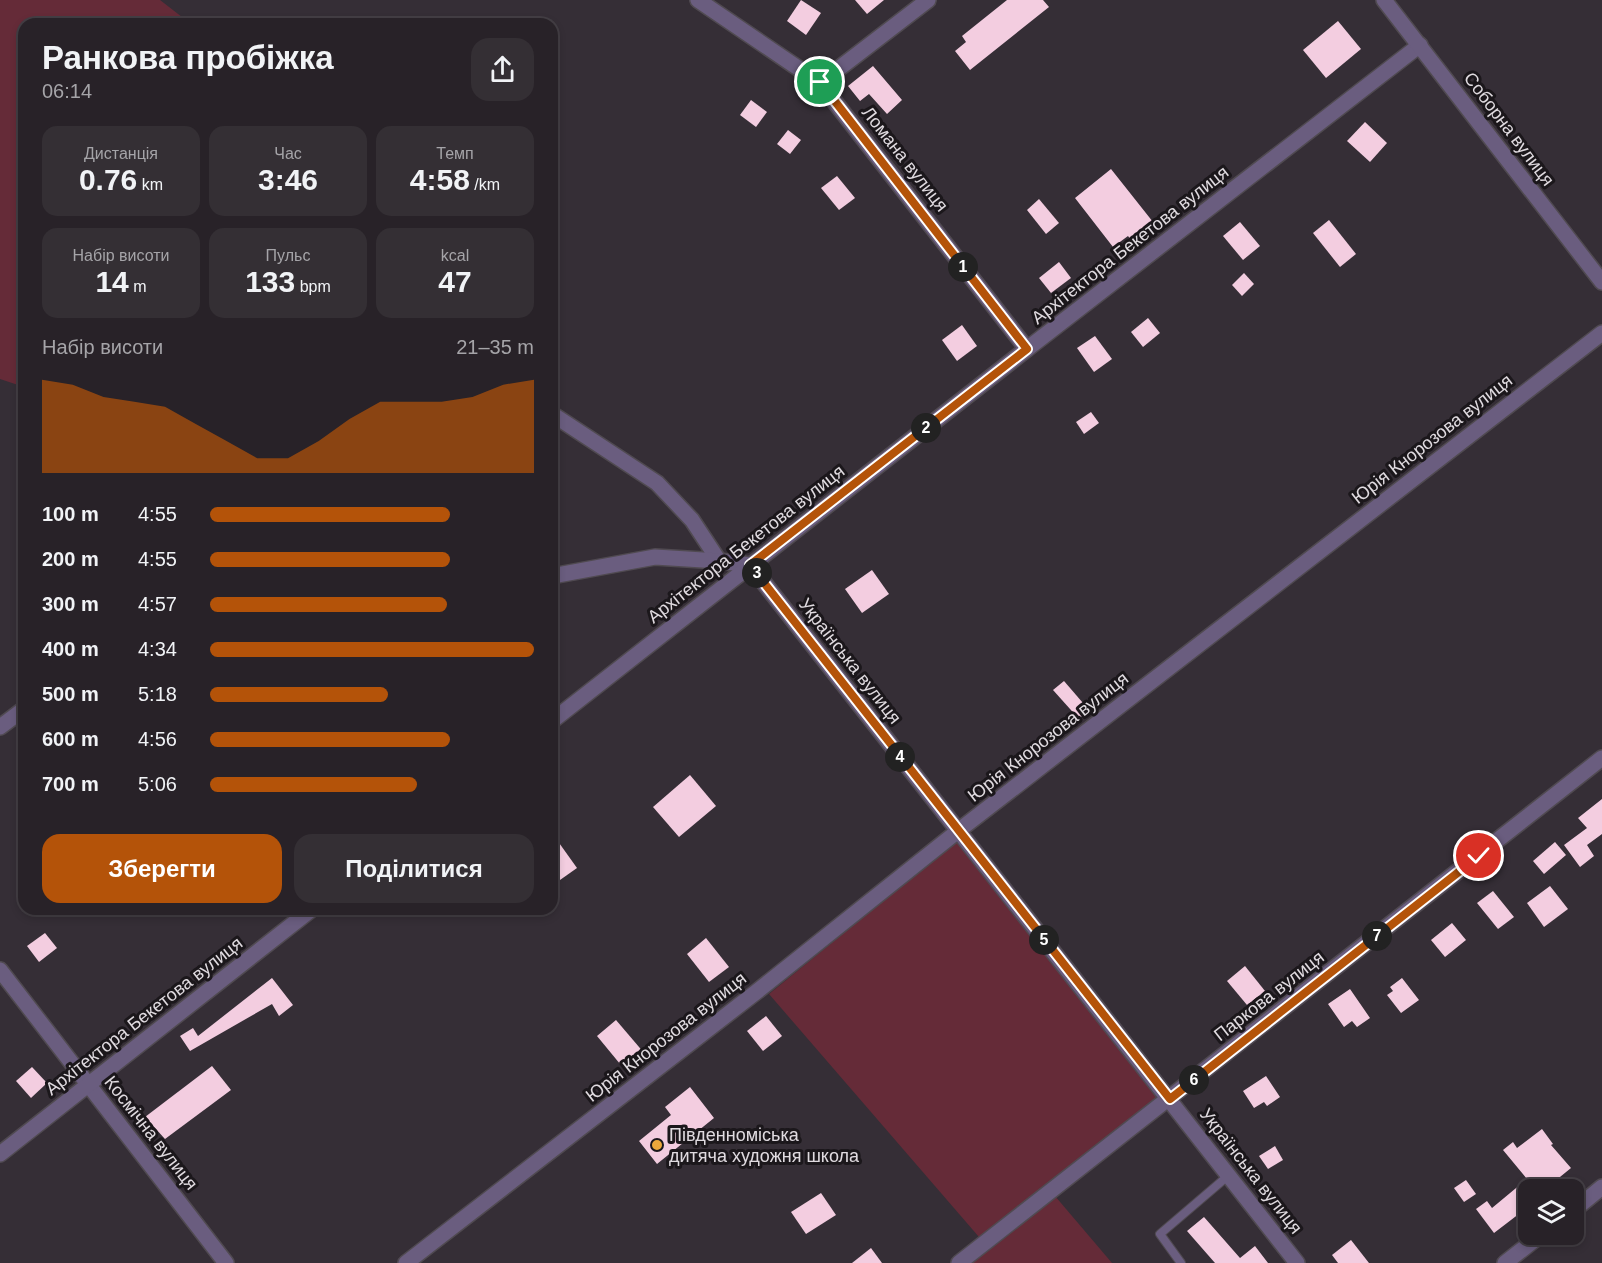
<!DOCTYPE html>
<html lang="uk">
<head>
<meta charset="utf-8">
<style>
  body { margin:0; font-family:Arial,sans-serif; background:#342f34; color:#f1f3f6; height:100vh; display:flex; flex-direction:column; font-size:22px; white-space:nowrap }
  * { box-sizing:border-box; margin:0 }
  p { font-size:20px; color:#a5a4a8 }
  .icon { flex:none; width:33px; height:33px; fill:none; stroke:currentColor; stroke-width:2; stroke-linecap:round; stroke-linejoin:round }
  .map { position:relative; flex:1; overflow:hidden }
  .details { position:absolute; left:18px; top:18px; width:540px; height:897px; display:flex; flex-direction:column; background:#282228; border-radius:18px; box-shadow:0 3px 9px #0003,0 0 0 2px #443f45 }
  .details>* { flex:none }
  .fabs { position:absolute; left:1518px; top:1179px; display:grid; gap:12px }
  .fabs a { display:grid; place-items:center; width:66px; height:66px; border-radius:12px; background:#282228; box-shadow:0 3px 9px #0003,0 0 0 2px #443f45; font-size:30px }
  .pin { position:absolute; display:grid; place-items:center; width:51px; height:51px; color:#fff; margin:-26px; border:3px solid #fff; border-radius:50%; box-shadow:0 2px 6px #0007 }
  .km { position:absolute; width:30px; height:30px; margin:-15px; border-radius:50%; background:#222; color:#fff; font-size:16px; line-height:30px; text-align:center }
  .round { display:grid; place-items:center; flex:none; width:63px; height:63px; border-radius:18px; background:#342f34 }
  .summary { display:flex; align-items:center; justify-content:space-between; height:102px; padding:0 24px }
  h1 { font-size:33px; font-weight:800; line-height:45px }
  .figures { display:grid; grid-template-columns:repeat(3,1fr); gap:9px; height:102px; padding:6px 24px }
  .figures div { display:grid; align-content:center; border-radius:15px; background:#342f34; text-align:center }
  .figures b { font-size:30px; font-weight:800 }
  .figures small { font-size:16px; font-weight:400 }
  .figures p { font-size:16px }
  .chart { height:168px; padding:12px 24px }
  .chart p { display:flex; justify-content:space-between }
  .chart svg { width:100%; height:108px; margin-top:6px; fill:#b45309; opacity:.7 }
  .button { display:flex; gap:12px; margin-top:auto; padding:12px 24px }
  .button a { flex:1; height:69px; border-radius:18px; background:#b45309; color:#fff; font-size:24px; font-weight:800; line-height:69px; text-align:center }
  .button a+a { background:#342f34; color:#f1f3f6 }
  ul { padding:0 24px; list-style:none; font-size:20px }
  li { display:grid; grid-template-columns:96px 72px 1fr; align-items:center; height:45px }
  li i { height:15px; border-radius:8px; background:#b45309 }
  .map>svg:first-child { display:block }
  .green { fill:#652b38 }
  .building { fill:#f3cde0 }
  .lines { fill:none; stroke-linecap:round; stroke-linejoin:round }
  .service-casing { stroke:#504a51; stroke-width:10 }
  .minor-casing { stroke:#504a51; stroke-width:18 }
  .tertiary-casing { stroke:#504a51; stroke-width:18 }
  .service { stroke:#6a5d7f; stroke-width:8 }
  .minor { stroke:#6a5d7f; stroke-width:15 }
  .tertiary { stroke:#6a5d7f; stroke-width:15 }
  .route-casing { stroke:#fff; stroke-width:12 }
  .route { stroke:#b45309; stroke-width:8 }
  .poi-dot { fill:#eda83b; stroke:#1b171b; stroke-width:2 }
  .labels { text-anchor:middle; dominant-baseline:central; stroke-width:6; stroke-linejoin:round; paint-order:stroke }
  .street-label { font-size:18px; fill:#e0dbe0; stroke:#1b171b }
  .poi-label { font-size:18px; fill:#e0dbe0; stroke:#1b171b; text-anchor:start }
</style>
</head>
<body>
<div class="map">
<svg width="1602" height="1263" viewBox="0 0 1602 1263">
  <rect width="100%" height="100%" fill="#352e36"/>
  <g class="green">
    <path d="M0 0H160L191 24H24V387L0 379Z"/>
    <path d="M958 840 1160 1098 979 1237 769 994Z"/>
    <path d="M1055 1196 1112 1263H972Z"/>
  </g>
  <g class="building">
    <path d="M801 0 821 13 806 35 787 21Z"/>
    <path d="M855 0H884L867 14Z"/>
    <path d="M1007 0H1043L1049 7 970 70 955 51 966 42 962 36Z"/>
    <path d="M1338 21 1361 49 1326 78 1303 50Z"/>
    <path d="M873 66 902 100 887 114 869 94 860 101 848 86Z"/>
    <path d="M751 100 767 112 756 127 740 115Z"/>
    <path d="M1365 122 1387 143 1370 162 1347 141Z"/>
    <path d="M788 130 801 140 790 154 777 144Z"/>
    <path d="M1111 169 1153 222 1131 240 1128 236 1113 247 1075 198Z"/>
    <path d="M837 176 855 198 839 210 821 188Z"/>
    <path d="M1039 199 1059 223 1046 234 1027 210Z"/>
    <path d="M1329 220 1356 254 1340 267 1313 233Z"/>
    <path d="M1240 222 1260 246 1243 260 1223 236Z"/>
    <path d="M1059 262 1071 278 1051 293 1039 278Z"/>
    <path d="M1244 273 1254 284 1242 296 1232 285Z"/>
    <path d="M1148 318 1160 333 1143 347 1131 332Z"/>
    <path d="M962 325 977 346 957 361 942 340Z"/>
    <path d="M1095 336 1112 359 1094 372 1077 348Z"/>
    <path d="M1091 412 1099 423 1084 434 1076 422Z"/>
    <path d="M872 570 889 594 862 613 845 589Z"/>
    <path d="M1064 681 1089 710 1079 719 1053 690Z"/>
    <path d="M690 775 716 806 679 837 653 807Z"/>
    <path d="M1602 799V834L1587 845 1594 856 1580 867 1564 845 1587 828 1578 818Z"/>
    <path d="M552 833 577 868 560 880 552 868Z"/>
    <path d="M1555 842 1566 855 1544 874 1533 861Z"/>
    <path d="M1550 886 1568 909 1544 927 1527 903Z"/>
    <path d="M1493 891 1514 917 1498 929 1477 903Z"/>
    <path d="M1452 923 1466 940 1445 957 1431 940Z"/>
    <path d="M45 933 57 948 39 962 27 946Z"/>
    <path d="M706 938 729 967 709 982 687 954Z"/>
    <path d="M1245 966 1265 991 1247 1005 1227 981Z"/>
    <path d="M272 978 293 1005 279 1016 272 1004 190 1051 180 1036 193 1028 198 1036Z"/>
    <path d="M1402 978 1419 1000 1401 1013 1387 995 1393 991 1390 987Z"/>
    <path d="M1350 989 1370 1018 1357 1027 1352 1021 1344 1027 1328 1004Z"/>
    <path d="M766 1016 782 1036 763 1051 747 1031Z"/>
    <path d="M616 1020 645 1054 625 1070 597 1036Z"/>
    <path d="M212 1066 231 1090 165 1139 145 1117Z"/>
    <path d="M32 1067 47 1083 31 1098 16 1081Z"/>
    <path d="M1266 1076 1280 1097 1267 1106 1264 1102 1254 1108 1243 1091Z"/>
    <path d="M690 1087 714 1118 657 1164 639 1141 671 1115 665 1107Z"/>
    <path d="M1542 1129 1553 1144 1551 1145 1571 1168 1544 1190H1528V1207L1494 1233 1476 1209 1487 1201 1492 1208 1527 1179 1503 1150 1513 1142 1517 1148Z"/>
    <path d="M1275 1146 1283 1160 1268 1169 1259 1156Z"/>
    <path d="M1466 1180 1476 1194 1464 1202 1454 1188Z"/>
    <path d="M821 1193 836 1215 806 1234 791 1212Z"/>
    <path d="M1204 1217 1240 1258 1255 1246 1268 1263H1215L1187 1231Z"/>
    <path d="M1351 1240 1369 1263H1338L1332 1255Z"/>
    <path d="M871 1248 882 1263H852Z"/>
  </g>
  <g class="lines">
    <defs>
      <path id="service" d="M1181 1263 1160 1234 1229 1175"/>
      <g id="minor">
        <path d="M698 0 820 83 1027 349"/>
        <path d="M820 83 928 0"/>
        <path d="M552 414 657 483 692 520 719 561"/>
        <path d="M552 576 655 557 719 561 750 565 1297 1263"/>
        <path d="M552 721 1027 349 1420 45"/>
        <path d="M0 727 24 709"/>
        <path d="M0 970 226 1263"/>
        <path d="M0 1154 312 909"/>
        <path d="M406 1263 755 993 958 831 1602 333"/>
        <path d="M959 1263 1602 758"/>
      </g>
      <g id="tertiary">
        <path d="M1384 0 1602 282"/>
        <path d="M1574 1210 1602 1187"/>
        <path d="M1505 1263 1542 1234"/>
      </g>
    </defs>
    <use href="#service" class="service-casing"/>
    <use href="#minor" class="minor-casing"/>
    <use href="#tertiary" class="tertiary-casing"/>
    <use href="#service" class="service"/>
    <use href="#minor" class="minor"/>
    <use href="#tertiary" class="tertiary"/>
  </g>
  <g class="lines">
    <defs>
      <path id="route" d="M820 82 1027 349 750 565 1170 1099 1479 856"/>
    </defs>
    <use href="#route" class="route-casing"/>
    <use href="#route" class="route"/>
  </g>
  <circle class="poi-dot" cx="657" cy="1145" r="6"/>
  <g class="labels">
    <g class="street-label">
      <text transform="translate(1509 129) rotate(53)">Соборна вулиця</text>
      <text transform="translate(905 159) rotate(52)">Ломана вулиця</text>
      <text transform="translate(1130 245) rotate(-38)">Архітектора Бекетова вулиця</text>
      <text transform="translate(1432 439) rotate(-38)">Юрія Кнорозова вулиця</text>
      <text transform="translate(746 544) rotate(-38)">Архітектора Бекетова вулиця</text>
      <text transform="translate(850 661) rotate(52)">Українська вулиця</text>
      <text transform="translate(1048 737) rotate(-38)">Юрія Кнорозова вулиця</text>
      <text transform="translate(1269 996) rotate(-38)">Паркова вулиця</text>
      <text transform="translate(144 1016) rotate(-38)">Архітектора Бекетова вулиця</text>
      <text transform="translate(666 1037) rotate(-38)">Юрія Кнорозова вулиця</text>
      <text transform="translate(151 1133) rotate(52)">Космічна вулиця</text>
      <text transform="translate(1251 1171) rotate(52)">Українська вулиця</text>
    </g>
    <g class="poi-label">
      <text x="669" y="1135">Південноміська<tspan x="669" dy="21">дитяча художня школа</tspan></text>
    </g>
  </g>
</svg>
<div class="fabs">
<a><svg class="icon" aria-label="layers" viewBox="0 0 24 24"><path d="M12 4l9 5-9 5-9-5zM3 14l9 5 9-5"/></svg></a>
</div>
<div class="pin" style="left:820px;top:82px;background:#1e9e55"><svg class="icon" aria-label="arrive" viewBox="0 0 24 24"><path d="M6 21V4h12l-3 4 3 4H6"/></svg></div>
<div class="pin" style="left:1479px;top:856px;background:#d93025"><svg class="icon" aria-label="check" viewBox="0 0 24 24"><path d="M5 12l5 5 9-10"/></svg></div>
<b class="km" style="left:963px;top:267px">1</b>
<b class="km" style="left:926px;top:428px">2</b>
<b class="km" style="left:757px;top:573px">3</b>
<b class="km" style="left:900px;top:757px">4</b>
<b class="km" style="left:1044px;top:940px">5</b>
<b class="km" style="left:1194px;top:1080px">6</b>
<b class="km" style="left:1377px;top:936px">7</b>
<section class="details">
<div class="summary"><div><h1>Ранкова пробіжка</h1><p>06:14</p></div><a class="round"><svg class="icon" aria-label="share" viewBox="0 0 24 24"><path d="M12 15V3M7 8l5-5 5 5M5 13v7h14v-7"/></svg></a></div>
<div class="figures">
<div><p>Дистанція</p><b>0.76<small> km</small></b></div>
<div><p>Час</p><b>3:46</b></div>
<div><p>Темп</p><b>4:58<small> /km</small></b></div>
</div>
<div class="figures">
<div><p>Набір висоти</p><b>14<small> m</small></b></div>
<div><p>Пульс</p><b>133<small> bpm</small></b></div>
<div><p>kcal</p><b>47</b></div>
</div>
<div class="chart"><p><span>Набір висоти</span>21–35 m</p>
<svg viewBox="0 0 160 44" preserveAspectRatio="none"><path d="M0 44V6L10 8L20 13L30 15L40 17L50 24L60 31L70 38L80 38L90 31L100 22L110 15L120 15L130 15L140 13L150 8L160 6V44z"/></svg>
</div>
<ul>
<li><b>100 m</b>4:55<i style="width:74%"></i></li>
<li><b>200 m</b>4:55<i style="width:74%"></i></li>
<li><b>300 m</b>4:57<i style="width:73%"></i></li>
<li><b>400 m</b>4:34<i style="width:100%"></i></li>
<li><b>500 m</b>5:18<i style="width:55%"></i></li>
<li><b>600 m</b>4:56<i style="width:74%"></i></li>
<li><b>700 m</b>5:06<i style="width:64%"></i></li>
</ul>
<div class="button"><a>Зберегти</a><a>Поділитися</a></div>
</section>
</div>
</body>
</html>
